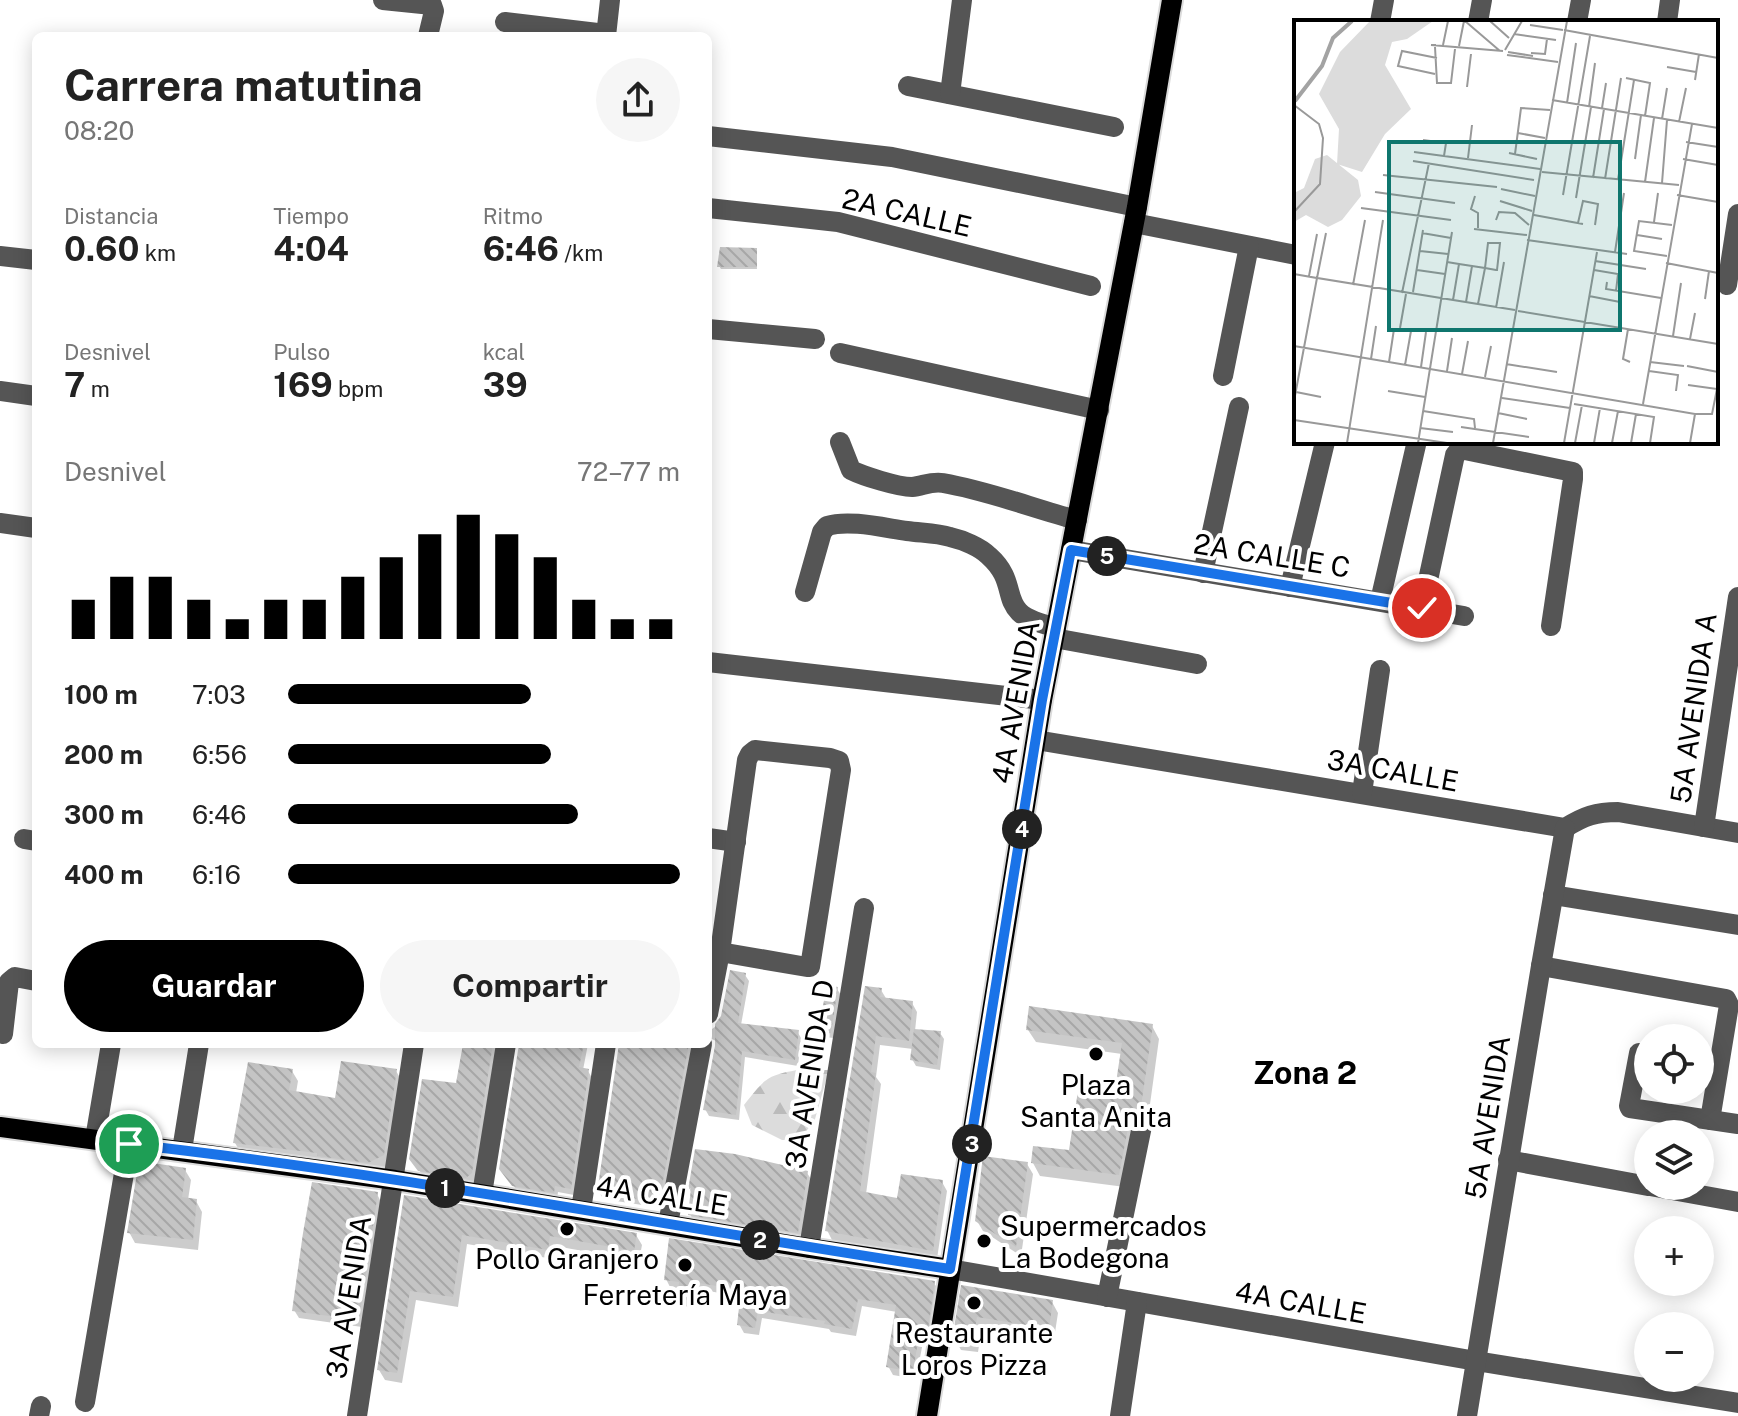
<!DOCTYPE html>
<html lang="es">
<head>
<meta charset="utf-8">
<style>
  body { margin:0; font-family:"Public Sans",sans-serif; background:#f6f6f6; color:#222; height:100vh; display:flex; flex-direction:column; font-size:30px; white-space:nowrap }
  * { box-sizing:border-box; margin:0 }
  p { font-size:26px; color:#767676 }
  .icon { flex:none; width:44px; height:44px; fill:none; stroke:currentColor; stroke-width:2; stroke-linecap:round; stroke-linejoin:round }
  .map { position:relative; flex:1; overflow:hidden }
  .panel { position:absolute; left:32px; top:32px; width:680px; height:1016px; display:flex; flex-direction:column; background:#fff; border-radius:12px; box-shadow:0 4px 20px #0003 }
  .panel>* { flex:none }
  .controls { position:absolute; left:1634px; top:1024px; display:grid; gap:16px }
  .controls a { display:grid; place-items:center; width:80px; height:80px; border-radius:50%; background:#fff; box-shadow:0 4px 20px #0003; font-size:40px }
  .pin { position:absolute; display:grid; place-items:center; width:68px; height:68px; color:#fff; margin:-34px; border:4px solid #fff; border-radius:50%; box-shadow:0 2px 8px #0007 }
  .km { position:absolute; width:40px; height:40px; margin:-20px; border-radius:50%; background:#222; color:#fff; font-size:22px; line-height:40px; text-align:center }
  .round { display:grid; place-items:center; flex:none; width:84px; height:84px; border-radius:42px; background:#f6f6f6 }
  .head { display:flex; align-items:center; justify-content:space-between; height:136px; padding:0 32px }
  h1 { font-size:44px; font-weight:700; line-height:60px }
  .figures { display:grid; grid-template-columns:repeat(3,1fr); gap:12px; height:136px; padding:8px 32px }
  .figures div { display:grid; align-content:center }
  .figures b { font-size:34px; font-weight:700 }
  .figures small { font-size:22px; font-weight:400 }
  .figures p { font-size:22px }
  .chart { height:224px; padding:16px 32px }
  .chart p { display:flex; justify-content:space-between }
  .chart svg { width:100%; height:144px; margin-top:8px; stroke:#000; stroke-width:6 }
  .action { display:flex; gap:16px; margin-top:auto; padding:16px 32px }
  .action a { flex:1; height:92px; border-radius:48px; background:#000; color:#fff; font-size:32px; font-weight:700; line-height:92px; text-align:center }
  .action a+a { background:#f6f6f6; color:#222 }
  ul { padding:0 32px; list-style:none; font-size:26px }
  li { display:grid; grid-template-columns:128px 96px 1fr; align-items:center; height:60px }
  li i { height:20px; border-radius:10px; background:#000 }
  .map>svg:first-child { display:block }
  .forest { fill:url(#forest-firs) }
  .shadow { fill:#0003 }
  .building { fill:url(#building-back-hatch) }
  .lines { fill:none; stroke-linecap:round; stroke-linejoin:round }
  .major-casing { stroke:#dbdbdb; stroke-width:24 }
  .minor { stroke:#555; stroke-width:20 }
  .major { stroke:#000; stroke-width:20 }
  .route-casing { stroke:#fff; stroke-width:16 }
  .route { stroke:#1a73e8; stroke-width:10 }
  .poi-dot { fill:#000; stroke:#fff; stroke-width:3 }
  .labels { text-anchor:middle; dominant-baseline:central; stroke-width:8; stroke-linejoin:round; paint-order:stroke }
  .street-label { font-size:28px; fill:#000; stroke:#fff }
  .poi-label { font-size:28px; fill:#000; stroke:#fff }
  .quarter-label { font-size:32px; font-weight:bold; fill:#000; stroke:#fff }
  .inset-river { fill:none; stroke:#a3a3a3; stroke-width:4 }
  .inset-road { fill:none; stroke:#999; stroke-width:2 }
  .view { fill:#0f766e; fill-opacity:0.15; stroke:#0f766e; stroke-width:4 }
  .inset-edge { fill:none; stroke:#000; stroke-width:4 }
</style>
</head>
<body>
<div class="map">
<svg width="1738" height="1416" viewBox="0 0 1738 1416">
  <defs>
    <pattern id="forest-firs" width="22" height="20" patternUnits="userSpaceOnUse" patternTransform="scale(2)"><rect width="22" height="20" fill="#dcdcdc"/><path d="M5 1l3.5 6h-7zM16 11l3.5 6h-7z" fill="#bbb"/></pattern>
    <pattern id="building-back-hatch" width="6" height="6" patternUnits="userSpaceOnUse" patternTransform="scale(2)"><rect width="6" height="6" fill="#c4c4c4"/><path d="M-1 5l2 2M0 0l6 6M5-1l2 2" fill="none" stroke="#a7a7a7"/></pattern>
  </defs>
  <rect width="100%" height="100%" fill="#fff"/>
  <path class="forest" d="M798 1070H829L815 1119 800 1140H782L752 1125 744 1105C764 1080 766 1075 798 1070Z"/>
  <g class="shadow">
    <path d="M756 250 757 269H721L719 266Z"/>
    <path d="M745 975 749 981 741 1025 797 1031 801 1038 798 1066 745 1057 739 1120 709 1116 705 1109 716 1041 708 1037V1028L712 1029 719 1024Z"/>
    <path d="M837 989 841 995 834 1038 824 1037 820 1031Z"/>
    <path d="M881 990 887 1000 912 1003 917 1012 915 1031 940 1033 944 1039 940 1070 916 1066 912 1059 913 1049 880 1045 876 1077 881 1084 866 1194 899 1200 942 1182 947 1191 937 1259 832 1240 827 1230Z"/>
    <path d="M1152 1026 1159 1039 1147 1126 1125 1187 1040 1176 1033 1163 1071 1152 1117 1091 1122 1054 1036 1042 1028 1030Z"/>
    <path d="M465 1044H498L475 1181 470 1185 424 1177 416 1166 457 1086Z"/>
    <path d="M521 1044H588L583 1070 588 1071 592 1078 574 1195 558 1192 557 1199 518 1192 506 1176Z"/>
    <path d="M621 1044H694L662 1208 603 1199 599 1192Z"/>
    <path d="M292 1071 298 1081 296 1093 337 1100 396 1071 402 1081 389 1166 374 1173 241 1153 235 1143Z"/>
    <path d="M697 1151 807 1173 813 1182 803 1242 695 1224 690 1214 692 1194 690 1190Z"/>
    <path d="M1027 1164 1033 1174 1021 1256 983 1231 977 1221Z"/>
    <path d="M185 1170 191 1180 188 1200 196 1201 202 1212 198 1250 135 1243 129 1232Z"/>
    <path d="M377 1194 381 1202 362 1327 299 1318 294 1310Z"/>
    <path d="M406 1197 636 1235 642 1245 639 1261 555 1246 553 1259 467 1244 458 1307 416 1300 402 1383 385 1380 379 1370Z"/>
    <path d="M666 1279 934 1283 939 1291 931 1343 923 1342 916 1379 893 1375 888 1366 897 1312 862 1306 856 1336 831 1332 829 1329 762 1318 759 1335 744 1333 739 1324 742 1297 703 1290 699 1308 684 1306 679 1298 680 1289 670 1287Z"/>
    <path d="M963 1288 1052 1302 1058 1313 1054 1339 982 1327 978 1352 961 1350 955 1339Z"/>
  </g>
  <g class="building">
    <path d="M720 247 757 248V267H717Z"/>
    <path d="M730 970 746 973 738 1023 799 1030 795 1060 742 1051 736 1115 703 1110 715 1046V1024L721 1016Z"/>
    <path d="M827 985 838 987 831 1033 818 1031Z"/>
    <path d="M865 986 882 988 880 997 913 1001 909 1041 876 1036 871 1072 876 1073 860 1191 897 1198 901 1174 943 1180 933 1251 825 1231Z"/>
    <path d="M1029 1006 1153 1024 1140 1113 1133 1117 1129 1123 1119 1175 1031 1163 1033 1146 1069 1150 1079 1084 1115 1089 1122 1043 1026 1030Z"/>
    <path d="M914 1029 941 1031 937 1065 910 1060Z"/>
    <path d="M463 1044H493L472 1173 466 1178 418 1171 409 1159 422 1079 456 1083Z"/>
    <path d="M519 1044H584L579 1067 589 1069 571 1189 555 1186 554 1193 512 1186 499 1169Z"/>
    <path d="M619 1044H689L659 1202 597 1193Z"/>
    <path d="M341 1061 397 1069 384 1155 368 1163 317 1156V1153L233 1143 248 1062 293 1069 289 1090 335 1098Z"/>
    <path d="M695 1149 735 1154 808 1171 798 1233 688 1215 691 1188 688 1190Z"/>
    <path d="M983 1156 1028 1162 1016 1247 975 1221Z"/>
    <path d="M139 1161 186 1168 182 1197 197 1199 193 1240 127 1233Z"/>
    <path d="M312 1182 378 1192 359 1320 292 1311 303 1233Z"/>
    <path d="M404 1195 637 1233 634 1251 550 1236 548 1250 462 1235 453 1297 410 1291 397 1373 377 1370Z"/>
    <path d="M669 1238 935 1281 927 1336 919 1335 913 1372 886 1367 896 1305 858 1299 852 1329 824 1324 825 1321 758 1311 755 1328 737 1325 741 1290 699 1283 696 1301 677 1299 679 1282 664 1280Z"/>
    <path d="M961 1285 1053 1300 1049 1329 977 1317 973 1342 952 1340Z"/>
  </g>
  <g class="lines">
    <defs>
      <g id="major">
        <path d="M0 1127 395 1180 809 1248 950 1269"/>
        <path d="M927 1416 1042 700 1137 207 1172 0"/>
      </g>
    </defs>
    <use href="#major" class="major-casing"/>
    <g class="minor">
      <path d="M383 0 432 5 434 11 428 36"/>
      <path d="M505 22 606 34"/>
      <path d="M1380 22 1384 0"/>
      <path d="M1478 22 1482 0"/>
      <path d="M1577 22 1581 0"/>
      <path d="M1667 22 1670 0"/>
      <path d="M606 36 610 0"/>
      <path d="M908 86 1114 127"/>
      <path d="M950 94 962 0"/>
      <path d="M708 136 892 157 1137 207"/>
      <path d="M708 208 838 222 1091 286"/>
      <path d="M1134 223 1296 255"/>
      <path d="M0 256 36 260"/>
      <path d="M1727 285 1738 214"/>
      <path d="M708 329 815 339"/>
      <path d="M840 353 1099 410"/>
      <path d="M1223 376 1249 246"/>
      <path d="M0 391 36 396"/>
      <path d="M840 442 851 470C863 476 898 487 912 487 923 486 931 481 943 483 989 491 1032 508 1077 520"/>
      <path d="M0 523 36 528"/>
      <path d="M1071 550 1464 616"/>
      <path d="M1203 573 1239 407"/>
      <path d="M1290 587 1325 442"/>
      <path d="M805 592 822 532 827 526C849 519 885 528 907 531 921 533 937 533 950 537 963 540 980 547 989 556 1025 588 990 614 1056 627"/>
      <path d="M1380 601 1416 445"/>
      <path d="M1422 608 1455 455 1460 449 1573 472V479L1551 626"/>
      <path d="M1054 638 1197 664"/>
      <path d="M708 662 1042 700"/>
      <path d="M1036 740 1565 828C1584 816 1596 812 1618 812L1738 833"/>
      <path d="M1362 793 1380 670"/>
      <path d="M1704 827 1738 597"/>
      <path d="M708 838 736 842"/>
      <path d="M24 839 36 841"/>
      <path d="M1553 895 1738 925"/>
      <path d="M708 950 720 952 807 967H810L841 770 839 761 830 758 755 750 750 754 747 760 720 952 708 1014"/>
      <path d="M1541 966 1726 999 1729 1005 1710 1120"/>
      <path d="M3 1034 9 982 15 977 36 981"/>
      <path d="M1639 1053 1629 1106 1630 1108 1738 1124"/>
      <path d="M95 1139 111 1044"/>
      <path d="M182 1150 199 1044"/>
      <path d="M1508 1160 1648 1186"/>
      <path d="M1650 1186 1738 1202"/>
      <path d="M482 1194 506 1044"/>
      <path d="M581 1210 606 1044"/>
      <path d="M668 1224 702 1044"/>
      <path d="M809 1248 864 908"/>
      <path d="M950 1269 1476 1361 1738 1403"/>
      <path d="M1107 1297 1142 1126"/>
      <path d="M85 1402 129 1144"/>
      <path d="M39 1416 41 1406"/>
      <path d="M357 1416 414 1044"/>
      <path d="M1120 1416 1137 1302"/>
      <path d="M1467 1416 1541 966 1565 828"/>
    </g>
    <use href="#major" class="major"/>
  </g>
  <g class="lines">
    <defs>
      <path id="route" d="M129 1144C405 1175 677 1228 950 1269L1042 700 1071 550 1422 608"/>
    </defs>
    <use href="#route" class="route-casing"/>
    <use href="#route" class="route"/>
  </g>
  <g class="poi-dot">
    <circle cx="1096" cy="1054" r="8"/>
    <circle cx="567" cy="1229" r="8"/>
    <circle cx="984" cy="1241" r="8"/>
    <circle cx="685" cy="1265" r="8"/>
    <circle cx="974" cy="1303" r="8"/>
  </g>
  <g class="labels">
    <g class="street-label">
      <text transform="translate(907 212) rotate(13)">2A CALLE</text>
      <text transform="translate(1272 555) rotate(9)">2A CALLE C</text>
      <text transform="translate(1015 702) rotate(-80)">4A AVENIDA</text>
      <text transform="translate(1693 708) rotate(-82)">5A AVENIDA A</text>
      <text transform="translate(1393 770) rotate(10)">3A CALLE</text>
      <text transform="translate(809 1074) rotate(-81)">3A AVENIDA D</text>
      <text transform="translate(1487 1117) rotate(-81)">5A AVENIDA</text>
      <text transform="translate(662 1195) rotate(9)">4A CALLE</text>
      <text transform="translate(348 1297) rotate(-81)">3A AVENIDA</text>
      <text transform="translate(1301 1302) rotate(10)">4A CALLE</text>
    </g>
    <g class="poi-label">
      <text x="1096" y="1084">Plaza<tspan x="1096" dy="32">Santa Anita</tspan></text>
      <text x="1000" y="1225" text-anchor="start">Supermercados<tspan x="1000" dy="32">La Bodegona</tspan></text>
      <text x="567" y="1258">Pollo Granjero</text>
      <text x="685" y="1294">Ferretería Maya</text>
      <text x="974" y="1332">Restaurante<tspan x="974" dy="32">Loros Pizza</tspan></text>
    </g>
    <g class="quarter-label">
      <text x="1305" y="1072">Zona 2</text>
    </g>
  </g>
  <g transform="translate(1294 20)">
    <rect width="424" height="424" fill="#fff"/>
    <path d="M76 1H139L113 19 98 22 91 45 117 89 91 114 68 152 43 144 45 109 25 74 46 32ZM33 135 64 160 67 176 48 200 34 207 12 195 0 202V173L10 168 21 139Z" fill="#dcdcdc"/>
    <path class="inset-river" d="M1 81 28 46 39 18 58 1"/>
    <path class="inset-road" d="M171 1 206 31M196 1 215 18M236 5 269 10M270 10 424 38M220 14 262 20M142 25H137L209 31M149 25 154 1M165 26 170 1M141 27 143 63H157L161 29M211 30 228 1M214 32 239 36M237 33 251 34 253 19M213 35 264 42M373 47 402 52M141 54 104 46 108 31 143 38M332 58 356 63 351 96M401 60 405 34M173 67 177 34M258 80 424 108M273 83 282 23M0 85 25 104 29 118 26 164 0 192M295 87 301 43M308 88 312 63M368 99 373 68M385 102 392 68M224 113 251 118M129 120 152 123 150 136M392 122 424 127M120 132 246 149M215 133 243 139M221 134 227 88 256 90M174 138 178 105M341 139 347 95M389 139 424 145M119 141 240 160M248 152 385 165M89 155 203 167M299 158 310 89M311 159 327 58M324 160 340 60M351 162 360 98M368 163 373 100M207 169 241 176M81 172 161 183M269 175 296 16M383 175 424 182M181 176 177 189 184 193V208M282 178 297 87M206 181 238 191M67 188 157 200M240 195 289 204M202 200 205 192 221 193 235 205M360 202 364 173M284 203 289 181 304 184 301 205M180 209 233 215M128 213 157 218M343 215 368 219M233 220 333 234M126 231 154 234M321 232 330 173M373 236 340 231 345 201 378 205M301 241 352 249M153 242 165 244 191 248 202 250H203L206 223H194L191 248 184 284M372 243 424 253M123 250 151 254M300 250 324 254 322 271M0 254 23 258 32 213M15 256 23 214M313 262 312 269 367 278M59 265 71 200M119 272 129 210M108 273 135 143M295 276 326 282M411 279 415 251M159 280 165 244M172 282 178 246M202 288 210 242M224 291 424 324M106 308 112 274M334 309 329 339 336 342M379 316 387 263M396 319 401 293M0 326 401 394H418L424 364M77 339 82 306M95 342 100 309M356 342 390 346M212 344 263 352M111 345 117 311M393 346 424 352M127 347 132 312M153 351 158 318M355 351 384 355 382 371M168 354 174 321M191 357 197 326M394 365 423 369M94 371 131 377M2 372 27 377M208 378 276 388M0 381 23 258 221 290M280 384 360 397 356 423M349 384 398 104M129 391 180 399 181 408M204 393 233 399M0 400 153 423M167 407 235 417M126 408 159 412M53 423 89 200M124 423 158 212M199 423 273 1M270 423 303 232M281 423 288 385M300 423 306 388M318 423 324 391M337 423 342 394M396 423 401 394"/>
    <path class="view" d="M95 122H326V310H95Z"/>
    <rect width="424" height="424" class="inset-edge"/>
  </g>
</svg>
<div class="controls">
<a><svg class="icon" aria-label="locate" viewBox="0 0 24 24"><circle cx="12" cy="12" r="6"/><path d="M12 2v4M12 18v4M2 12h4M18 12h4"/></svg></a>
<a><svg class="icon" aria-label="layers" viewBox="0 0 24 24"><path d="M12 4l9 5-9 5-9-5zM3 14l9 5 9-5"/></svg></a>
<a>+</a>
<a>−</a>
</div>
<div class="pin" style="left:129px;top:1144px;background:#1e9e55"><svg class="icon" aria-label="arrive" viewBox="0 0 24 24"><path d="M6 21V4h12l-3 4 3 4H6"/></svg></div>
<div class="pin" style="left:1422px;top:608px;background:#d93025"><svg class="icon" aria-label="check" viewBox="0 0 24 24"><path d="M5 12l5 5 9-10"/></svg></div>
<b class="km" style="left:445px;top:1188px">1</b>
<b class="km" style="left:760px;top:1240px">2</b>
<b class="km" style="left:972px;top:1144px">3</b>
<b class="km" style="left:1022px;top:829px">4</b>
<b class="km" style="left:1107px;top:556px">5</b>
<section class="panel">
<div class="head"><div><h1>Carrera matutina</h1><p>08:20</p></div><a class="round"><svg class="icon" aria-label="share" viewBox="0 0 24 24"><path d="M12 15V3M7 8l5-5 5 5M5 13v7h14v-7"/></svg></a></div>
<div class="figures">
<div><p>Distancia</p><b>0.60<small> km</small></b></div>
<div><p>Tiempo</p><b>4:04</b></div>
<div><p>Ritmo</p><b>6:46<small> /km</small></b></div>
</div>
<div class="figures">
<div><p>Desnivel</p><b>7<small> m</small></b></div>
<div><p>Pulso</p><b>169<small> bpm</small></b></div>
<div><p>kcal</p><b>39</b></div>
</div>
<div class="chart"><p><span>Desnivel</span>72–77 m</p>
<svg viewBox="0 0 160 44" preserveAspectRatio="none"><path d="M5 44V32M15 44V25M25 44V25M35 44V32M45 44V38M55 44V32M65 44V32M75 44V25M85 44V19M95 44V12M105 44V6M115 44V12M125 44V19M135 44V32M145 44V38M155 44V38"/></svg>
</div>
<ul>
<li><b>100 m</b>7:03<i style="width:62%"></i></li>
<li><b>200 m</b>6:56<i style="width:67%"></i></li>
<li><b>300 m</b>6:46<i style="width:74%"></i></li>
<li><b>400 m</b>6:16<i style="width:100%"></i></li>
</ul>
<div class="action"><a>Guardar</a><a>Compartir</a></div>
</section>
</div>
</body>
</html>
